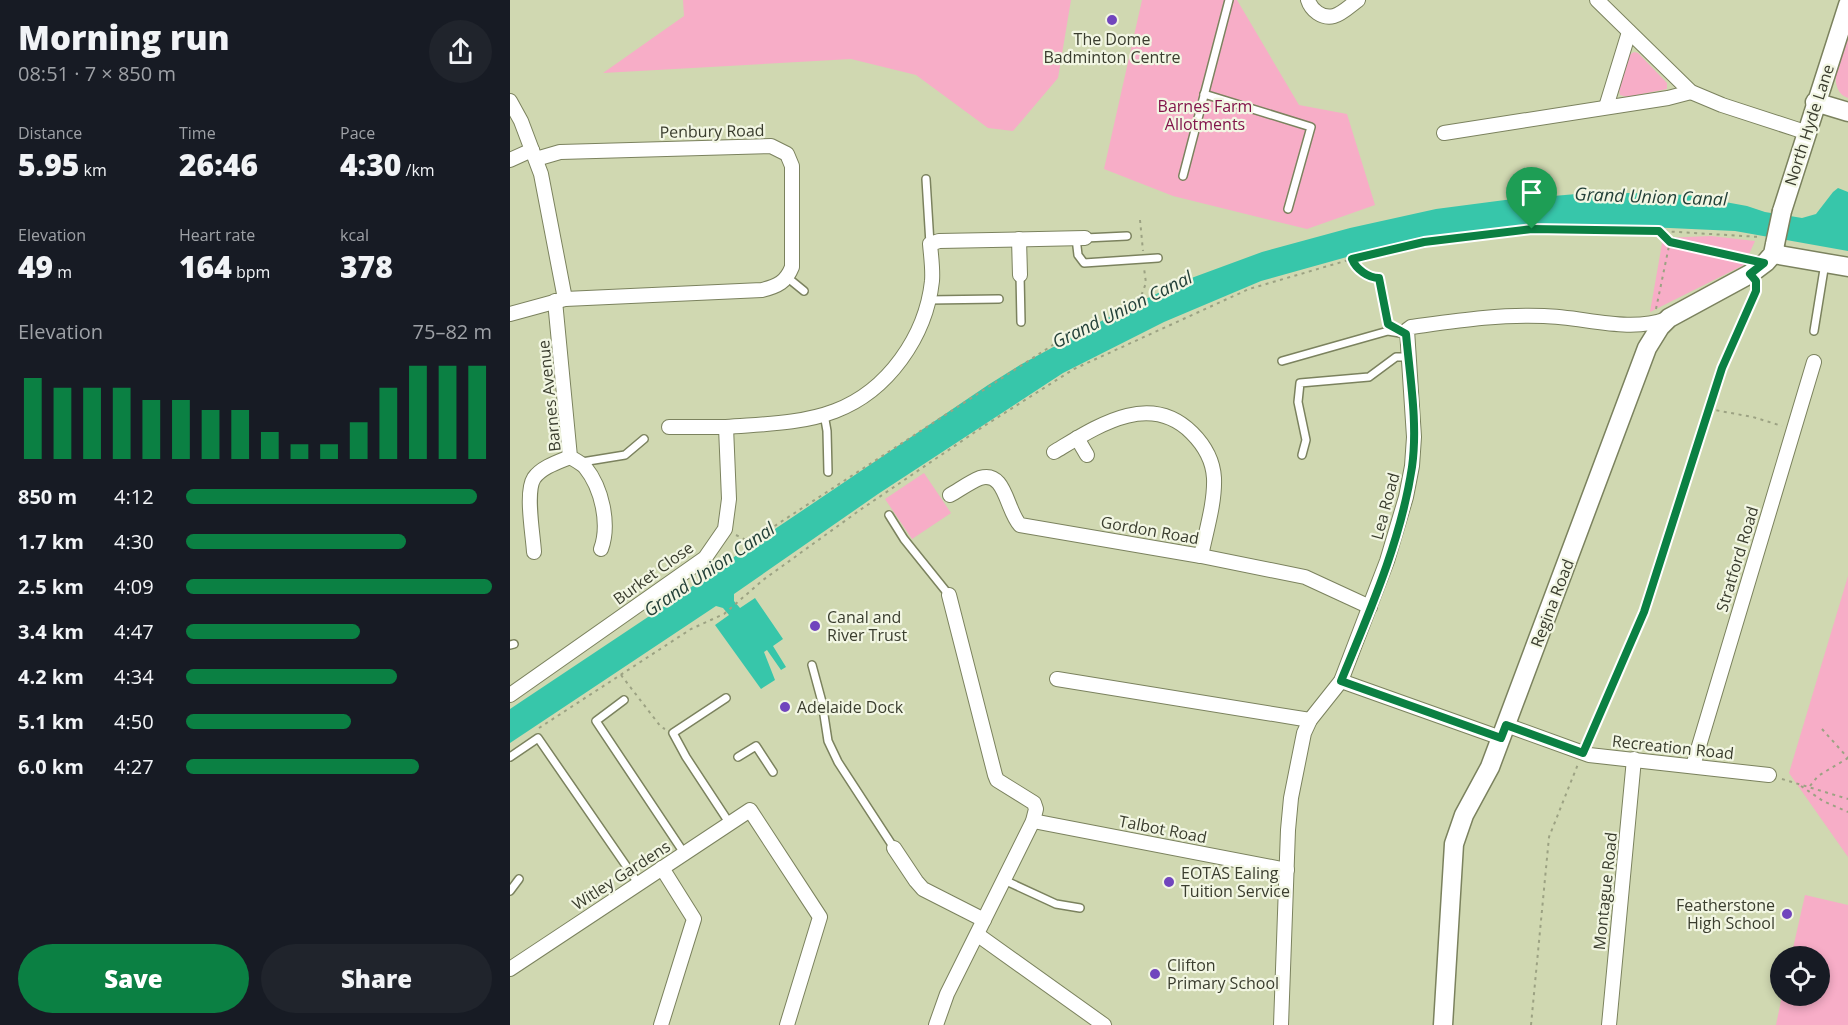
<!DOCTYPE html>
<html lang="en">
<head>
<meta charset="utf-8">
<style>
  body { margin:0; font-family:"Open Sans",sans-serif; background:#20242c; color:#f1f3f6; height:100vh; display:flex; flex-direction:column; font-size:22px; white-space:nowrap }
  * { box-sizing:border-box; margin:0 }
  p { font-size:20px; color:#9ea1a6 }
  .icon { flex:none; width:33px; height:33px; fill:none; stroke:currentColor; stroke-width:2; stroke-linecap:round; stroke-linejoin:round }
  .map { position:relative; flex:1; overflow:hidden }
  .drawer { display:flex; flex-direction:column; background:#171b24; width:510px }
  .drawer>* { flex:none }
  .fabs { position:absolute; left:1260px; top:946px; display:grid; gap:12px }
  .fabs a { display:grid; place-items:center; width:60px; height:60px; border-radius:50%; background:#171b24; box-shadow:0 3px 9px #0003; font-size:30px }
  .pin { position:absolute; display:grid; place-items:center; width:51px; height:51px; color:#fff; margin:-62px -26px; border-radius:50% 50% 50% 0; rotate:-45deg; box-shadow:0 0 6px #0007 }
  .pin .icon { rotate:45deg }
  .round { display:grid; place-items:center; flex:none; width:63px; height:63px; border-radius:32px; background:#20242c }
  .head { display:flex; align-items:center; justify-content:space-between; height:102px; padding:0 18px }
  h1 { font-size:33px; font-weight:800; line-height:45px }
  .metrics { display:grid; grid-template-columns:repeat(3,1fr); gap:9px; height:102px; padding:6px 18px }
  .metrics div { display:grid; align-content:center }
  .metrics b { font-size:30px; font-weight:800 }
  .metrics small { font-size:16px; font-weight:400 }
  .metrics p { font-size:16px }
  .chart { height:168px; padding:12px 18px }
  .chart p { display:flex; justify-content:space-between }
  .chart svg { width:100%; height:108px; margin-top:6px; stroke:#0b8043; stroke-width:6 }
  .action { display:flex; gap:12px; margin-top:auto; padding:12px 18px }
  .action a { flex:1; height:69px; border-radius:36px; background:#0b8043; color:#fff; font-size:24px; font-weight:800; line-height:69px; text-align:center }
  .action a+a { background:#20242c; color:#f1f3f6 }
  ul { padding:0 18px; list-style:none; font-size:20px }
  li { display:grid; grid-template-columns:96px 72px 1fr; align-items:center; height:45px }
  li i { height:15px; border-radius:8px; background:#0b8043 }
  main { display:flex; flex:1; min-height:0 }
  .map>svg:first-child { display:block }
  .green { fill:#f7adc7 }
  .water { fill:#37c6aa }
  .lines { fill:none; stroke-linecap:round; stroke-linejoin:round }
  .lane-casing { stroke:#7b825e; stroke-width:10 }
  .street-casing { stroke:#7b825e; stroke-width:16 }
  .secondary-casing { stroke:#7b825e; stroke-width:21 }
  .path { stroke:#9ca283; stroke-width:2; stroke-dasharray:3 4.5; stroke-linecap:butt }
  .lane { stroke:#fff; stroke-width:7 }
  .street { stroke:#fff; stroke-width:14 }
  .secondary { stroke:#fff; stroke-width:18 }
  .secondary-bridge-casing { stroke:#7b825e; stroke-width:21; stroke-linecap:butt }
  .secondary-bridge { stroke:#fff; stroke-width:18 }
  .route-casing { stroke:#fff; stroke-width:12 }
  .route { stroke:#0b8043; stroke-width:8 }
  .poi-dot { fill:#7145bd; stroke:#f2f6e3; stroke-width:2 }
  .labels { text-anchor:middle; dominant-baseline:central; stroke-width:4.5; stroke-linejoin:round; paint-order:stroke }
  .poi-label { font-size:16px; fill:#3a3d2e; stroke:#f2f6e3; text-anchor:start }
  .park-label { font-size:16px; fill:#82154b; stroke:#f2f6e3 }
  .street-label { font-size:16px; fill:#3a3d2e; stroke:#f2f6e3 }
  .water-label { font-size:18px; font-style:italic; fill:#244139; stroke:#f2f6e3 }
</style>
</head>
<body>
<main>
<section class="drawer">
<div class="head"><div><h1>Morning run</h1><p>08:51 · 7 × 850 m</p></div><a class="round"><svg class="icon" aria-label="share" viewBox="0 0 24 24"><path d="M12 15V3M7 8l5-5 5 5M5 13v7h14v-7"/></svg></a></div>
<div class="metrics">
<div><p>Distance</p><b>5.95<small> km</small></b></div>
<div><p>Time</p><b>26:46</b></div>
<div><p>Pace</p><b>4:30<small> /km</small></b></div>
</div>
<div class="metrics">
<div><p>Elevation</p><b>49<small> m</small></b></div>
<div><p>Heart rate</p><b>164<small> bpm</small></b></div>
<div><p>kcal</p><b>378</b></div>
</div>
<div class="chart"><p><span>Elevation</span>75–82 m</p>
<svg viewBox="0 0 160 44" preserveAspectRatio="none"><path d="M5 44V11M15 44V15M25 44V15M35 44V15M45 44V20M55 44V20M65 44V24M75 44V24M85 44V33M95 44V38M105 44V38M115 44V29M125 44V15M135 44V6M145 44V6M155 44V6"/></svg>
</div>
<ul>
<li><b>850 m</b>4:12<i style="width:95%"></i></li>
<li><b>1.7 km</b>4:30<i style="width:72%"></i></li>
<li><b>2.5 km</b>4:09<i style="width:100%"></i></li>
<li><b>3.4 km</b>4:47<i style="width:57%"></i></li>
<li><b>4.2 km</b>4:34<i style="width:69%"></i></li>
<li><b>5.1 km</b>4:50<i style="width:54%"></i></li>
<li><b>6.0 km</b>4:27<i style="width:76%"></i></li>
</ul>
<div class="action"><a>Save</a><a>Share</a></div>
</section>
<div class="map">
<svg width="1338" height="1025" viewBox="0 0 1338 1025">
  <rect width="100%" height="100%" fill="#d0d8b1"/>
  <g class="green">
    <path d="M173 0H561L548 78 503 131 478 128 406 75 341 59 93 73 174 16Z"/>
    <path d="M632 0H727L789 105 837 114 865 205 797 229 663 196 594 169Z"/>
    <path d="M1338 32V98C1314 89 1332 49 1338 32Z"/>
    <path d="M1124 52 1128 53 1157 83V89L1117 97 1110 95 1109 89 1119 55Z"/>
    <path d="M1201 236 1245 241 1234 265 1140 312 1153 238Z"/>
    <path d="M414 473 441 513 402 539 375 499Z"/>
    <path d="M1338 576V857L1279 773Z"/>
    <path d="M1295 895 1338 905V1025H1266L1272 996H1310V957H1281Z"/>
  </g>
  <path class="water" d="M1328 188 1338 192V251L1225 231 1094 225 997 229 925 237 844 255 751 281 654 322 553 373 368 494 224 594V601L230 608 245 598 273 639 263 646 276 667 271 670 257 650 254 652 265 680 251 689 205 625 219 615 213 608 206 606 0 743V709L150 609 234 550 478 385 510 365 612 310 676 280 752 252 840 228 926 209 995 200 1090 192 1177 195 1237 206 1255 212 1292 218 1306 214 1323 192Z"/>
  <g class="lines">
    <defs>
      <g id="lane">
        <path d="M694 94 801 127 778 209"/>
        <path d="M673 176 719 0"/>
        <path d="M416 179 420 244"/>
        <path d="M566 238 568 255 574 263 648 258"/>
        <path d="M575 238 617 236"/>
        <path d="M510 275 511 322"/>
        <path d="M278 278 294 291"/>
        <path d="M418 300 489 299"/>
        <path d="M1304 331 1315 263"/>
        <path d="M772 361 878 331 896 334"/>
        <path d="M314 414 317 431 318 472"/>
        <path d="M792 455 796 440 788 402 790 383 859 377 886 357H898"/>
        <path d="M72 462 115 455 134 439"/>
        <path d="M379 515 394 539 439 595"/>
        <path d="M0 645 4 644"/>
        <path d="M302 665 312 702 318 741 328 762 384 848"/>
        <path d="M216 698 163 733 176 757 220 824"/>
        <path d="M114 700 86 721 174 853"/>
        <path d="M0 757 28 738 128 883"/>
        <path d="M228 757 246 746 263 772"/>
        <path d="M494 880 546 904 570 908"/>
        <path d="M0 891 9 879"/>
      </g>
      <g id="street">
        <path d="M798 0C801 10 812 19 824 16 832 14 841 5 848 0"/>
        <path d="M1087 0 1181 92 1212 105 1295 132"/>
        <path d="M0 101 11 121 31 174 55 299"/>
        <path d="M1096 107 1119 32"/>
        <path d="M934 133 1158 98 1181 92"/>
        <path d="M0 160 22 150"/>
        <path d="M509 239 510 275"/>
        <path d="M45 301 60 457C65 460 71 463 75 467 92 488 100 524 91 549"/>
        <path d="M0 314 55 299 252 290C268 286 276 282 282 267V166L277 154 261 146 50 152 26 159"/>
        <path d="M216 427C252 424 291 424 325 411 378 391 416 336 422 281 423 269 421 256 420 244L429 241 575 238"/>
        <path d="M567 438 577 455"/>
        <path d="M544 452C586 427 639 390 682 433 694 445 703 461 704 478 705 503 696 531 691 556"/>
        <path d="M440 495C449 490 460 482 470 478 496 470 496 510 510 525L691 556 795 577 860 607"/>
        <path d="M24 552C23 534 15 492 24 478 32 467 48 462 60 457"/>
        <path d="M547 679 800 720"/>
        <path d="M831 681 991 738"/>
        <path d="M0 695 195 558 215 529 219 499 216 427H159"/>
        <path d="M996 725 1079 755 1259 775"/>
        <path d="M1183 766 1304 362"/>
        <path d="M523 821 777 870"/>
        <path d="M384 848 406 881 413 889 474 920"/>
        <path d="M468 935 594 1025"/>
        <path d="M0 969 240 810 310 917 277 1025"/>
        <path d="M151 1025 184 919 152 868"/>
        <path d="M426 1025 437 994 523 821 526 809 524 803 487 780 485 775 439 595"/>
        <path d="M771 1025 778 830 781 798 794 733 800 720 831 681 877 561 896 497 902 466 904 437 897 330 901 327C945 321 989 314 1034 316 1075 317 1118 333 1157 319"/>
        <path d="M1099 1025 1124 759"/>
      </g>
      <g id="secondary">
        <path d="M1305 102 1338 112"/>
        <path d="M1272 211 1338 5"/>
        <path d="M1263 254 1338 267"/>
        <path d="M933 1025 944 844 954 815 980 767 1137 348 1150 327 1159 318 1240 274 1256 262 1263 254 1265 244"/>
      </g>
    </defs>
    <use href="#lane" class="lane-casing"/>
    <use href="#street" class="street-casing"/>
    <use href="#secondary" class="secondary-casing"/>
    <g class="path">
      <path d="M630 220 633 251"/>
      <path d="M1149 231 1160 241 1236 259"/>
      <path d="M842 259C846 269 858 278 869 278L878 323"/>
      <path d="M1146 309 1160 241"/>
      <path d="M1199 409 1243 417 1272 426"/>
      <path d="M226 535 240 542 572 326 630 299 636 283 634 268"/>
      <path d="M111 675 151 727 155 729"/>
      <path d="M29 728 181 629 214 614 253 580 350 510 474 426 564 369 739 289 842 259 914 242 1022 229 1134 230 1250 237"/>
      <path d="M1312 729 1338 758"/>
      <path d="M1078 740 1134 612 1212 368 1247 288"/>
      <path d="M1272 779 1338 799"/>
      <path d="M1291 786 1313 801 1338 812"/>
      <path d="M1300 786 1308 776 1338 758"/>
      <path d="M1021 1025 1039 837 1068 764"/>
    </g>
    <use href="#lane" class="lane"/>
    <use href="#street" class="street"/>
    <use href="#secondary" class="secondary"/>
    <defs>
      <path id="secondary-bridge" d="M1265 244 1272 211"/>
    </defs>
    <use href="#secondary-bridge" class="secondary-bridge-casing"/>
    <use href="#secondary-bridge" class="secondary-bridge"/>
  </g>
  <g class="lines">
    <defs>
      <path id="route" d="M1022 229 1149 231 1160 242 1254 263 1240 274 1246 281V291L1212 368 1134 612 1073 753 996 725 991 738 831 681C859 613 891 541 902 467 908 424 900 378 896 334L878 324 869 278C858 278 846 269 842 259L914 242Z"/>
    </defs>
    <use href="#route" class="route-casing"/>
    <use href="#route" class="route"/>
  </g>
  <g class="poi-dot">
    <circle cx="602" cy="20" r="6"/>
    <circle cx="305" cy="626" r="6"/>
    <circle cx="275" cy="707" r="6"/>
    <circle cx="659" cy="882" r="6"/>
    <circle cx="1277" cy="914" r="6"/>
    <circle cx="645" cy="974" r="6"/>
  </g>
  <g class="labels">
    <g class="poi-label">
      <text x="602" y="39" text-anchor="middle">The Dome<tspan x="602" dy="18">Badminton Centre</tspan></text>
      <text x="317" y="617">Canal and<tspan x="317" dy="18">River Trust</tspan></text>
      <text x="287" y="707">Adelaide Dock</text>
      <text x="671" y="873">EOTAS Ealing<tspan x="671" dy="18">Tuition Service</tspan></text>
      <text x="1265" y="905" text-anchor="end">Featherstone<tspan x="1265" dy="18">High School</tspan></text>
      <text x="657" y="965">Clifton<tspan x="657" dy="18">Primary School</tspan></text>
    </g>
    <g class="park-label">
      <text x="695" y="106">Barnes Farm<tspan x="695" dy="18">Allotments</tspan></text>
    </g>
    <g class="street-label">
      <text transform="translate(1299 125) rotate(-72)">North Hyde Lane</text>
      <text transform="translate(202 131) rotate(-1)">Penbury Road</text>
      <text transform="translate(39 396) rotate(-96)">Barnes Avenue</text>
      <text transform="translate(875 506) rotate(-75)">Lea Road</text>
      <text transform="translate(640 530) rotate(10)">Gordon Road</text>
      <text transform="translate(1227 559) rotate(-73)">Stratford Road</text>
      <text transform="translate(143 573) rotate(-36)">Burket Close</text>
      <text transform="translate(1042 603) rotate(-69)">Regina Road</text>
      <text transform="translate(1163 747) rotate(6)">Recreation Road</text>
      <text transform="translate(653 829) rotate(11)">Talbot Road</text>
      <text transform="translate(111 875) rotate(-33)">Witley Gardens</text>
      <text transform="translate(1095 891) rotate(-84)">Montague Road</text>
    </g>
    <g class="water-label">
      <text transform="translate(1141 196) rotate(2)">Grand Union Canal</text>
      <text transform="translate(612 309) rotate(-26)">Grand Union Canal</text>
      <text transform="translate(199 569) rotate(-34)">Grand Union Canal</text>
    </g>
  </g>
</svg>
<div class="fabs">
<a><svg class="icon" aria-label="locate" viewBox="0 0 24 24"><circle cx="12" cy="12" r="6"/><path d="M12 2v4M12 18v4M2 12h4M18 12h4"/></svg></a>
</div>
<div class="pin" style="left:1022px;top:229px;background:#1e9e55"><svg class="icon" aria-label="arrive" viewBox="0 0 24 24"><path d="M6 21V4h12l-3 4 3 4H6"/></svg></div>
</div>
</main>
</body>
</html>
